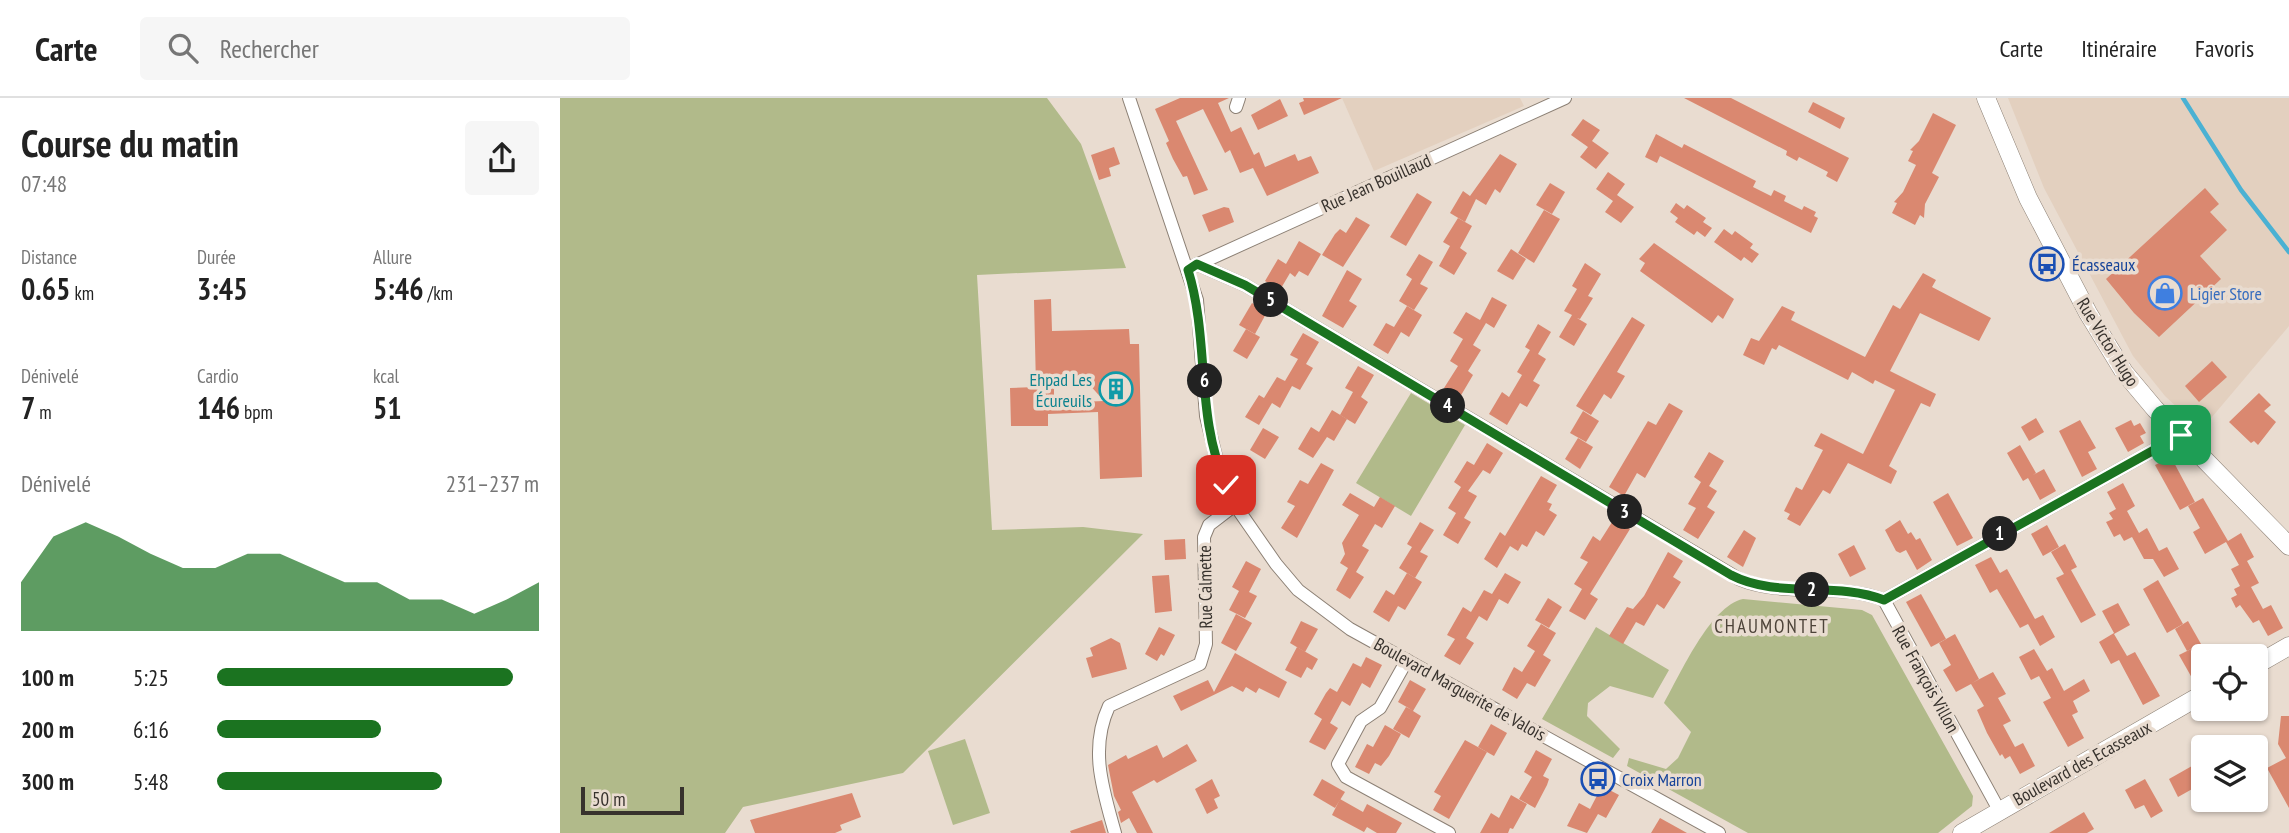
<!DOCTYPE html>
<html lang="fr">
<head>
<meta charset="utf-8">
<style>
  body { margin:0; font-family:"PT Sans Narrow",sans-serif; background:#f6f6f6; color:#222; height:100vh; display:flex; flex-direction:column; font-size:26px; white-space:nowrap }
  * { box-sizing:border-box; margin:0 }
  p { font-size:23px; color:#767676 }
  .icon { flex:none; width:38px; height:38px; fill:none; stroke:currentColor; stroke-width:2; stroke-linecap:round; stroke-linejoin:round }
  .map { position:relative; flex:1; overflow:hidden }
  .side { display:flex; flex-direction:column; background:#fff; width:560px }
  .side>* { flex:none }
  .buttons { position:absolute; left:1631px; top:546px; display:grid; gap:14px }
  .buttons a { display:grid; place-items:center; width:77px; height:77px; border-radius:7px; background:#fff; box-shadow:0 2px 5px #0004; font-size:35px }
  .scale { position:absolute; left:21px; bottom:18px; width:103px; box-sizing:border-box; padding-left:7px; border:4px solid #37322d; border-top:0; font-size:19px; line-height:24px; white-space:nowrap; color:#37322d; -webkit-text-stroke:5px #e9dcd0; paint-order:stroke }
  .pin { position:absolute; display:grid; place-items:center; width:60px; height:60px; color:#fff; margin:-30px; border-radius:14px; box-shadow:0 4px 10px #0006 }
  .km { position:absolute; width:35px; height:35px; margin:-18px; border-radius:50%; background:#222; color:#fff; font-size:19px; line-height:35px; text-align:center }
  .round { display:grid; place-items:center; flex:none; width:74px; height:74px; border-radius:7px; background:#f6f6f6 }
  .overview { display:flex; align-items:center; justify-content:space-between; height:119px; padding:0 21px }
  h1 { font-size:38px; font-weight:600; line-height:52px }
  .stats { display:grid; grid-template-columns:repeat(3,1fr); gap:10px; height:119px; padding:7px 21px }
  .stats div { display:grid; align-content:center }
  .stats b { font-size:30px; font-weight:600 }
  .stats small { font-size:19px; font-weight:400 }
  .stats p { font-size:19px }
  .chart { height:196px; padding:14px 21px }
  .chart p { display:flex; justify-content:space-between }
  .chart svg { width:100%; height:126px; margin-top:7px; fill:#1b7320; opacity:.7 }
  ul { padding:0 21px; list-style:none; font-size:23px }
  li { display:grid; grid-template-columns:112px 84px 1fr; align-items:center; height:52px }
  li i { height:18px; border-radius:9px; background:#1b7320 }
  header { display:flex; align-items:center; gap:42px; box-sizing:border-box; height:98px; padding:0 35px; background:#fff; border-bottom:2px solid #e0e0e0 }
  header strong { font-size:33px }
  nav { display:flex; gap:38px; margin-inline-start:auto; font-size:24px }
  .search { width:490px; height:63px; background:#f6f6f6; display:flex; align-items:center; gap:18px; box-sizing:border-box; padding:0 24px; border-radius:7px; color:#767676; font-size:26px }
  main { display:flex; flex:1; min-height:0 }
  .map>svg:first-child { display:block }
  .built { fill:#e3d0bf }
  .green { fill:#b1ba8a }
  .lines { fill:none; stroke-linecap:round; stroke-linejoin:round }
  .stream { stroke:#4ab1d3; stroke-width:4.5 }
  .building { fill:#da8870; fill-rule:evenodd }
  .street-casing { stroke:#8c8075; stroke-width:14 }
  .secondary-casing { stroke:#8c8075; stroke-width:19 }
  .street { stroke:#fff; stroke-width:12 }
  .secondary { stroke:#fff; stroke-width:18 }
  .route-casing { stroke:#fff; stroke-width:14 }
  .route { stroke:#1b7320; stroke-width:9 }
  .labels { text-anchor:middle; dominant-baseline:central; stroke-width:7; stroke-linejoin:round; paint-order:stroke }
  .street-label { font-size:18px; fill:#37322d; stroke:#e9dcd0 }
  .transit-label { font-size:18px; fill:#164399; stroke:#e9dcd0; text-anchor:start }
  .shop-label { font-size:18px; fill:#366cbe; stroke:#e9dcd0; text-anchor:start }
  .culture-label { font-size:18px; fill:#0d838f; stroke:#e9dcd0; text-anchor:end }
  .neighbourhood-label { font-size:19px; letter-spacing:2px; fill:#4d4339; stroke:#e9dcd0 }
</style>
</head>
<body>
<header>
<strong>Carte</strong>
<div class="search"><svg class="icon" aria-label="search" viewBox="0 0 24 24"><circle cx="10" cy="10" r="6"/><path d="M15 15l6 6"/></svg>Rechercher</div>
<nav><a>Carte</a><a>Itinéraire</a><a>Favoris</a></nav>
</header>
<main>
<section class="side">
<div class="overview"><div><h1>Course du matin</h1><p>07:48</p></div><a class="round"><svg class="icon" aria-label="share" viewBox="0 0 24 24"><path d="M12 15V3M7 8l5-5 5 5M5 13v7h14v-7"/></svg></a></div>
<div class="stats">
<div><p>Distance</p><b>0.65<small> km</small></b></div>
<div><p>Durée</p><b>3:45</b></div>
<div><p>Allure</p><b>5:46<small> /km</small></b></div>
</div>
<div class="stats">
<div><p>Dénivelé</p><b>7<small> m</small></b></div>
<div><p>Cardio</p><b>146<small> bpm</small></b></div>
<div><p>kcal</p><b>51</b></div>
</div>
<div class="chart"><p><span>Dénivelé</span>231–237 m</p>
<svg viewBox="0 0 160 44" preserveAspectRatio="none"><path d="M0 44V27L10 11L20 6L30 11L40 17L50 22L60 22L70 17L80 17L90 22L100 27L110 27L120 33L130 33L140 38L150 33L160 27V44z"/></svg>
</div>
<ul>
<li><b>100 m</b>5:25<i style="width:92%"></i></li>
<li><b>200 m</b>6:16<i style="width:51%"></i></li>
<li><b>300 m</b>5:48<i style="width:70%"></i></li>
</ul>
</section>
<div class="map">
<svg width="1729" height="735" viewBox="0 0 1729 735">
  <rect width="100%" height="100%" fill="#e9dcd0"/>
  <g class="built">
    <path d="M782 0H960L964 8 814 73Z"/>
    <path d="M1448 0H1729V228L1641 332 1605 298 1573 258 1484 90Z"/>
  </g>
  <g class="green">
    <path d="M0 0H487L521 46 566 170 417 177 432 432 523 429 583 436 343 675 183 709 165 735H0Z"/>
    <path d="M851 295 905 327 851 418 796 385Z"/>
    <path d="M1183 501 1302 512 1312 517 1413 698 1412 708 1378 735H1188L1067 668 1069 660 1106 671 1118 660 1131 634 1104 605C1120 577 1150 508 1183 501Z"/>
    <path d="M1036 529 1109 572 1093 600 1050 588 1028 605 1027 618 1060 651 1053 660 982 621Z"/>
    <path d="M405 641 430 715 393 727 368 653Z"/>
  </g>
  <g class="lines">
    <path class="stream" d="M1623 0 1681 92 1729 154"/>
  </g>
  <g class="building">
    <path d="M620 0H669L658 5 671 34 681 29 694 57 699 54 705 69 735 56 738 63 751 58 759 75 707 98 693 70 680 75 670 52 665 55 643 11 616 23 648 92 634 97 627 78 623 79 613 61 606 45 609 43 595 11Z"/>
    <path d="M743 0H782L744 17 739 5 744 3Z"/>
    <path d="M1124 0H1171L1289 60 1277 84 1266 78 1268 74 1239 59 1237 63 1226 57 1227 53Z"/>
    <path d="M720 1 728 18 698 32 691 17Z"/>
    <path d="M1253 4 1285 20 1280 31 1248 14Z"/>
    <path d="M1373 15 1396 27 1372 75 1379 79 1365 106 1364 120 1360 117 1355 127 1332 115 1337 105 1334 104 1343 94 1356 67 1348 63 1353 53 1350 52 1359 43Z"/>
    <path d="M1023 21 1040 32 1032 43 1049 55 1036 71 1020 59 1028 49 1011 37Z"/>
    <path d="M1096 36 1122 50 1124 46 1196 83 1193 89 1211 98 1214 92 1226 98 1224 103 1242 112 1244 108 1256 114 1254 118 1258 120 1251 135 1100 58 1097 65 1085 59Z"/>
    <path d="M554 49 560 66 549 70 551 78 539 82 531 57Z"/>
    <path d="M940 56 957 66 940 95 935 91 926 107 916 101 905 124 890 115 903 93 910 98Z"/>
    <path d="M1048 74 1065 86 1057 97 1074 109 1061 125 1045 114 1053 103 1036 91Z"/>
    <path d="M990 85 1005 94 992 116 976 107Z"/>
    <path d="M1645 90 1659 106 1650 114 1667 132 1640 158 1661 181 1599 239 1574 215 1546 181Z"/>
    <path d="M857 95 872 104 846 148 830 139Z"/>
    <path d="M1116 105 1124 111 1127 107 1146 120 1143 124 1152 130 1145 139 1137 133 1134 137 1115 124 1118 120 1110 114Z"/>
    <path d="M664 109 669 110 674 124 649 134 642 117Z"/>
    <path d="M984 112 1000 121 974 165 958 155Z"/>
    <path d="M796 119 810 127 783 169 762 157 775 136 780 131 786 135Z"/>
    <path d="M898 120 912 128 900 150 907 155 894 177 879 168 890 148 883 144Z"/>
    <path d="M1164 131 1172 137 1175 133 1193 146 1190 150 1199 156 1192 165 1184 159 1181 163 1154 144Z"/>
    <path d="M739 143 761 156 748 178 739 173 735 179 730 175 720 192 705 183 718 161 726 166Z"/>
    <path d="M1094 145 1174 201 1163 221 1158 217 1152 225 1080 173 1085 165 1079 161Z"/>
    <path d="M951 151 966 161 953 182 937 173Z"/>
    <path d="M859 156 873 164 860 186 868 190 854 212 839 203 852 181 846 177Z"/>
    <path d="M1025 165 1041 176 1028 198 1033 200 1020 221 1017 220 1027 226 1014 248 999 239 1012 217 1004 213 1017 191 1012 188Z"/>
    <path d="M787 172 802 181 789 203 797 208 783 230 762 218Z"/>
    <path d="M1363 175 1376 182 1372 189 1431 220 1419 243 1360 215 1330 273 1376 296 1370 309 1361 305 1329 368 1337 373 1331 386 1288 365 1270 396 1263 392 1240 428 1227 421 1230 416 1224 413 1236 389 1242 392 1263 352 1254 348 1261 335 1303 356 1335 292 1315 282 1313 286 1292 274 1288 282 1219 247 1216 252 1212 250 1204 267 1183 257 1191 240 1199 243 1222 208 1235 214 1231 222 1305 259 1333 207 1340 211Z"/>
    <path d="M932 199 947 207 934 230 926 225 913 247 921 252 908 273 913 277 900 299 884 290 898 268 890 263 903 241 893 235 906 214 920 222Z"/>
    <path d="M491 201 492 233 569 231 570 246H579L582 379 540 381 538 314 488 316V328H451L450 290 476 289 474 202ZM518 280 528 285 544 303 494 305V282Z"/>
    <path d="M692 205 707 214 695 236 679 227Z"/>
    <path d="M847 208 862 217 849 239 841 234 828 256 813 247 826 225 834 229Z"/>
    <path d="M1072 219 1085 227 1057 274 1065 278 1051 301 1044 296 1031 317 1016 308Z"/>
    <path d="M978 226 991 234 978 256 986 261 973 283 980 287 967 309 960 305 947 327 929 316 942 294 949 299 962 277 957 274 970 252 965 249Z"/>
    <path d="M686 231 700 239 687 261 673 253Z"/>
    <path d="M743 235 759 244 746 266 753 270 740 292 732 288 720 310 712 305 699 327 685 319 699 297 704 300 717 279 725 283 738 261 730 257Z"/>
    <path d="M1652 263 1667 279 1639 304 1625 288Z"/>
    <path d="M798 268 814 277 801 299 808 304 795 326 780 317 793 294 785 290Z"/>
    <path d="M1699 295 1711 307 1704 313 1716 324 1698 347 1694 343 1691 345 1669 324Z"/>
    <path d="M1109 305 1123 313 1085 380 1077 375 1064 398 1049 389 1088 323 1096 327Z"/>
    <path d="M772 312 787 321 774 343 767 339 753 360 738 351 751 329 759 334Z"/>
    <path d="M1023 313 1039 323 1026 344 1010 335Z"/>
    <path d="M1476 320 1484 334 1469 343 1461 329Z"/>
    <path d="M1520 322 1536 350 1528 354 1537 371 1522 379 1499 333Z"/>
    <path d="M1571 322 1574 328 1580 325 1586 335 1580 338 1584 345 1568 354 1555 330Z"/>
    <path d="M703 330 719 339 705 361 690 352Z"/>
    <path d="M1018 340 1033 349 1020 371 1005 361Z"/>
    <path d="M927 345 943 355 930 376 923 372 908 393 917 398 904 420 911 424 898 446 883 437 896 415 888 410 901 389 894 384 907 363 914 367Z"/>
    <path d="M1460 347 1476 375 1473 377 1484 371 1496 393 1480 402 1468 380 1463 383 1447 355Z"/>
    <path d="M1149 354 1164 363 1149 388 1157 393 1147 409 1155 414 1138 441 1123 432 1136 410 1128 406 1141 384 1134 379Z"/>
    <path d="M1611 359 1635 404 1620 412 1595 367Z"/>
    <path d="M761 365 774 372 737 440 721 430 735 408 727 404 740 382 748 386Z"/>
    <path d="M981 378 997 387 987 404 992 406 989 412 997 417 984 438 976 433 967 449 962 446 958 453 950 448 937 470 924 461 940 434 945 438Z"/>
    <path d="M1563 385 1575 408 1567 413 1579 435 1587 430 1599 453 1607 449 1619 471 1604 479 1593 461H1584L1572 439 1564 443 1560 436 1554 439 1546 424 1553 421 1549 415 1556 411 1547 394Z"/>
    <path d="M790 395 814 409 820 399 835 408 822 430 815 426 802 448 809 452 796 474 804 479 790 501 776 492 788 470 780 465 785 456 782 445 799 417 782 407Z"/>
    <path d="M1388 395 1413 440 1397 448 1373 404Z"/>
    <path d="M1643 400 1668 443 1681 435 1694 459 1687 463 1699 485 1691 489 1703 511 1711 507 1723 530 1708 538 1699 522 1693 525 1680 507 1676 510 1671 500 1677 497 1674 491 1680 488 1671 471 1679 467 1666 444 1645 456 1633 434 1640 430 1628 408Z"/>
    <path d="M1054 421 1070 431 1030 496 1038 501 1025 522 1009 513 1022 491 1014 486 1028 464 1020 460 1033 438 1040 443Z"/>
    <path d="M1340 422 1348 436 1351 434 1356 442 1360 440 1372 462 1357 472 1346 452 1340 455 1336 453 1325 432Z"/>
    <path d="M860 424 874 432 860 454 868 458 855 480 839 470 852 449 847 446Z"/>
    <path d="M1487 427 1499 449 1483 458 1471 436Z"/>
    <path d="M1184 432 1196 440 1183 469 1167 459Z"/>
    <path d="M625 441 626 461 605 462 604 442Z"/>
    <path d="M1505 446 1517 469 1511 472 1536 517 1521 525 1496 480 1504 476 1491 454Z"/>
    <path d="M1294 447 1306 471 1290 479 1278 456Z"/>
    <path d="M1108 454 1123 463 1113 479 1121 484 1104 511 1097 506 1084 528 1076 524 1063 546 1049 538 1067 509 1073 511 1084 498Z"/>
    <path d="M1431 459 1440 475 1447 471 1475 521 1483 517 1495 539 1480 548 1468 526 1460 530 1437 491 1430 495 1415 467Z"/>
    <path d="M686 463 701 471 689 494 697 498 685 520 669 512 679 493 672 489Z"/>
    <path d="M847 475 862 484 845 512 838 508 829 524 813 514 826 492 834 497Z"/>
    <path d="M945 475 961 484 948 506 939 501 927 523 919 518 906 540 914 545 900 567 884 558 895 541 887 537 903 509 911 514 924 492 932 496Z"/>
    <path d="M609 477 612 513 595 515 592 478Z"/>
    <path d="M1598 482 1623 526 1607 535 1583 491Z"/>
    <path d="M1361 496 1386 541 1371 549 1346 504Z"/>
    <path d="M988 500 1002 509 989 530 975 522Z"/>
    <path d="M1558 505 1570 527 1554 536 1567 558 1575 554 1600 598 1583 607 1559 562 1551 566 1539 544 1554 535 1542 513Z"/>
    <path d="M676 516 692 525 676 553 661 545Z"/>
    <path d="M741 523 758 531 745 554 730 545Z"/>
    <path d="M1628 523 1641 546 1627 553 1615 531Z"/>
    <path d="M981 526 996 535 983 557 991 562 975 589 967 585 957 601 942 592 954 569 962 574 975 553 967 548Z"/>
    <path d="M599 529 615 537 604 558 601 556 597 563 585 556Z"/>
    <path d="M1395 536 1419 581 1412 585 1433 574 1446 596 1438 600 1451 623 1443 627 1455 649 1463 645 1475 668 1460 676 1450 658 1445 661 1442 656 1440 658 1427 635 1417 612 1424 608 1411 586 1396 594 1383 572 1391 567 1379 545Z"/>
    <path d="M551 540 560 545 567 571 532 580 526 560 533 558 530 550Z"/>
    <path d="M737 549 758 561 752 572 747 569 741 580 725 572Z"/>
    <path d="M1635 549 1643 563V574L1632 580 1619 557Z"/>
    <path d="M1474 551 1487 573 1492 570 1504 593 1524 581 1530 593 1513 603 1518 614 1512 617 1524 640 1508 649 1483 604 1491 600 1479 578 1471 582 1459 559Z"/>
    <path d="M675 555 727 584 719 600 699 590 696 595 686 589 683 594 672 588 621 613 613 598 648 582 654 594Z"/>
    <path d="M806 559 822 567 810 590 802 585 790 608 782 603 770 625 778 630 765 652 749 644 762 621 754 616 766 595 770 590 777 594 793 565 801 569Z"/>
    <path d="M850 582 866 591 853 613 861 618 849 640 833 631 846 609 852 612 838 604Z"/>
    <path d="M1721 618H1729V710L1707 670 1726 660 1718 646Z"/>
    <path d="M931 626 947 635 934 658 918 649Z"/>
    <path d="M825 627 841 636 829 658 821 668 815 665 809 676 795 669 807 646 813 649Z"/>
    <path d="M905 642 927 654 889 721 873 712 881 698 874 694Z"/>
    <path d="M627 646 637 663 597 685 594 682 572 694 593 735H577L569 720 561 725 558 714 561 712 554 698 548 667 566 657 568 661 597 647 603 660Z"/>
    <path d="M976 652 992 661 983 678 989 681 987 687 975 710 959 701 972 679 964 674Z"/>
    <path d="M1639 664 1643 672V685L1618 699 1609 681Z"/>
    <path d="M652 681 660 698 654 701 658 710 647 716 635 691Z"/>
    <path d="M762 681 785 694 775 710 753 697Z"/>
    <path d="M1585 681 1603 713 1591 720 1584 707 1575 711 1565 692Z"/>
    <path d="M1042 688 1059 697 1046 720 1038 716 1027 735 1007 728 1019 705 1030 711Z"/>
    <path d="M292 695 301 719 280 727 282 732 275 735H195L190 722Z"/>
    <path d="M951 697 967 706 953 731 950 730 948 735H920L931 715 939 720Z"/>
    <path d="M780 701 803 714 807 706 842 725 836 735H817L807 729 804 734 772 717Z"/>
    <path d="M1524 714 1534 731 1527 735H1489Z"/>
    <path d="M1100 720 1127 735H1091Z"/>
    <path d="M542 722 546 735H511L510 733Z"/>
  </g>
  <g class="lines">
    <defs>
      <g id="street">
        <path d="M569 0 637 202 646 318 660 375 675 407 716 466 738 492 790 531 1159 735"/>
        <path d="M676 9 679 0"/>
        <path d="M637 166 685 187 1179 481C1224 500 1279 484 1324 502L1439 712"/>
        <path d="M634 168 1005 0"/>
        <path d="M1324 502 1621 337"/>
        <path d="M847 562 820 610 801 623 778 666 786 679 889 735"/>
        <path d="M555 735C543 692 529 651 549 608L640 566 646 546 644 439 649 427 675 407"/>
      </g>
      <g id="secondary">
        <path d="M1426 0 1468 100 1528 215 1564 274 1595 311 1729 448"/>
        <path d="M1696 567 1729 548"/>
        <path d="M1402 735 1643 596"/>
      </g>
    </defs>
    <use href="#street" class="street-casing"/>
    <use href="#secondary" class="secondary-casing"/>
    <use href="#street" class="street"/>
    <use href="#secondary" class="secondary"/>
  </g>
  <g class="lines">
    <defs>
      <path id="route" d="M666 387C635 318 650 242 628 172L637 166 685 187 1171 477C1217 501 1276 483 1324 502L1621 337"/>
    </defs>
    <use href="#route" class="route-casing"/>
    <use href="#route" class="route"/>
  </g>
  <defs>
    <symbol id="bus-ring" viewBox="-11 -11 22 22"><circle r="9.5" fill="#e9dcd0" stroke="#1a4fb4" stroke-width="1.5"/><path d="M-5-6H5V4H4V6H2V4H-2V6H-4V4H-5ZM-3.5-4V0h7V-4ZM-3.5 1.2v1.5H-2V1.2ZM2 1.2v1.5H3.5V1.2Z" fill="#1a4fb4"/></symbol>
    <symbol id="shop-ring" viewBox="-11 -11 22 22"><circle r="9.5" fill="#e9dcd0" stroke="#3f7fe0" stroke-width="1.5"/><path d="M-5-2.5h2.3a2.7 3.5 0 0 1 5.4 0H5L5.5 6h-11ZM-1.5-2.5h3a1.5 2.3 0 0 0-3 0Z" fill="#3f7fe0"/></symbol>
    <symbol id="building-ring" viewBox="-11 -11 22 22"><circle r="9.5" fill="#e9dcd0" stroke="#0f9aa8" stroke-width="1.5"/><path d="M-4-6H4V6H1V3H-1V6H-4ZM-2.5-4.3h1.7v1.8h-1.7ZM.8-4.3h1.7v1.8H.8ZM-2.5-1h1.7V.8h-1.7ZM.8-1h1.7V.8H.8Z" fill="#0f9aa8"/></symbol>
  </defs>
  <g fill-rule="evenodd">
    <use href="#bus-ring" x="1468" y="147" width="38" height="38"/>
    <use href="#shop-ring" x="1586" y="176" width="38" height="38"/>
    <use href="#building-ring" x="537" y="272" width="38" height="38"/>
    <use href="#bus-ring" x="1019" y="662" width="38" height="38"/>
  </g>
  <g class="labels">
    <g class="street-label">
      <text transform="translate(816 85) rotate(-24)">Rue Jean Bouillaud</text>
      <text transform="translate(1548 244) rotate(58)">Rue Victor Hugo</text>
      <text transform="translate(645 489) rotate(-91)">Rue Calmette</text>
      <text transform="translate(1366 581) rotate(61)">Rue François Villon</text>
      <text transform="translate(900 591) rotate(29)">Boulevard Marguerite de Valois</text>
      <text transform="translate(1522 665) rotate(-29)">Boulevard des Ecasseaux</text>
    </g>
    <g class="transit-label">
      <text x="1512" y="166">Écasseaux</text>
      <text x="1062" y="681">Croix Marron</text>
    </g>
    <g class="shop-label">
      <text x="1630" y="195">Ligier Store</text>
    </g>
    <g class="culture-label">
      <text x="532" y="281">Ehpad Les<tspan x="532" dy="21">Écureuils</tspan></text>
    </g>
    <g class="neighbourhood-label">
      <text x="1212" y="528">CHAUMONTET</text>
    </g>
  </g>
</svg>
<div class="buttons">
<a><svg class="icon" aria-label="locate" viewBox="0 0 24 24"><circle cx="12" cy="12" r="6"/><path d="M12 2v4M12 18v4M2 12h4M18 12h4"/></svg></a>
<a><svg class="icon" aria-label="layers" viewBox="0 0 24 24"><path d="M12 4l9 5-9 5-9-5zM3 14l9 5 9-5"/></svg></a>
</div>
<div class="scale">50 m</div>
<div class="pin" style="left:1621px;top:337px;background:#1e9e55"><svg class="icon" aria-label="arrive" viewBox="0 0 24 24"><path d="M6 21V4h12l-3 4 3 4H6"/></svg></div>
<div class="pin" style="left:666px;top:387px;background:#d93025"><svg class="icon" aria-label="check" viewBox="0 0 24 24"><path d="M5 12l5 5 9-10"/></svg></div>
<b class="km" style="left:1440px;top:436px">1</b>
<b class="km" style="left:1252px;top:492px">2</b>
<b class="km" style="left:1065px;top:414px">3</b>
<b class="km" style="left:888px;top:308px">4</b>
<b class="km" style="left:711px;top:202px">5</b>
<b class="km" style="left:645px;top:283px">6</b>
</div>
</main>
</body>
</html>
